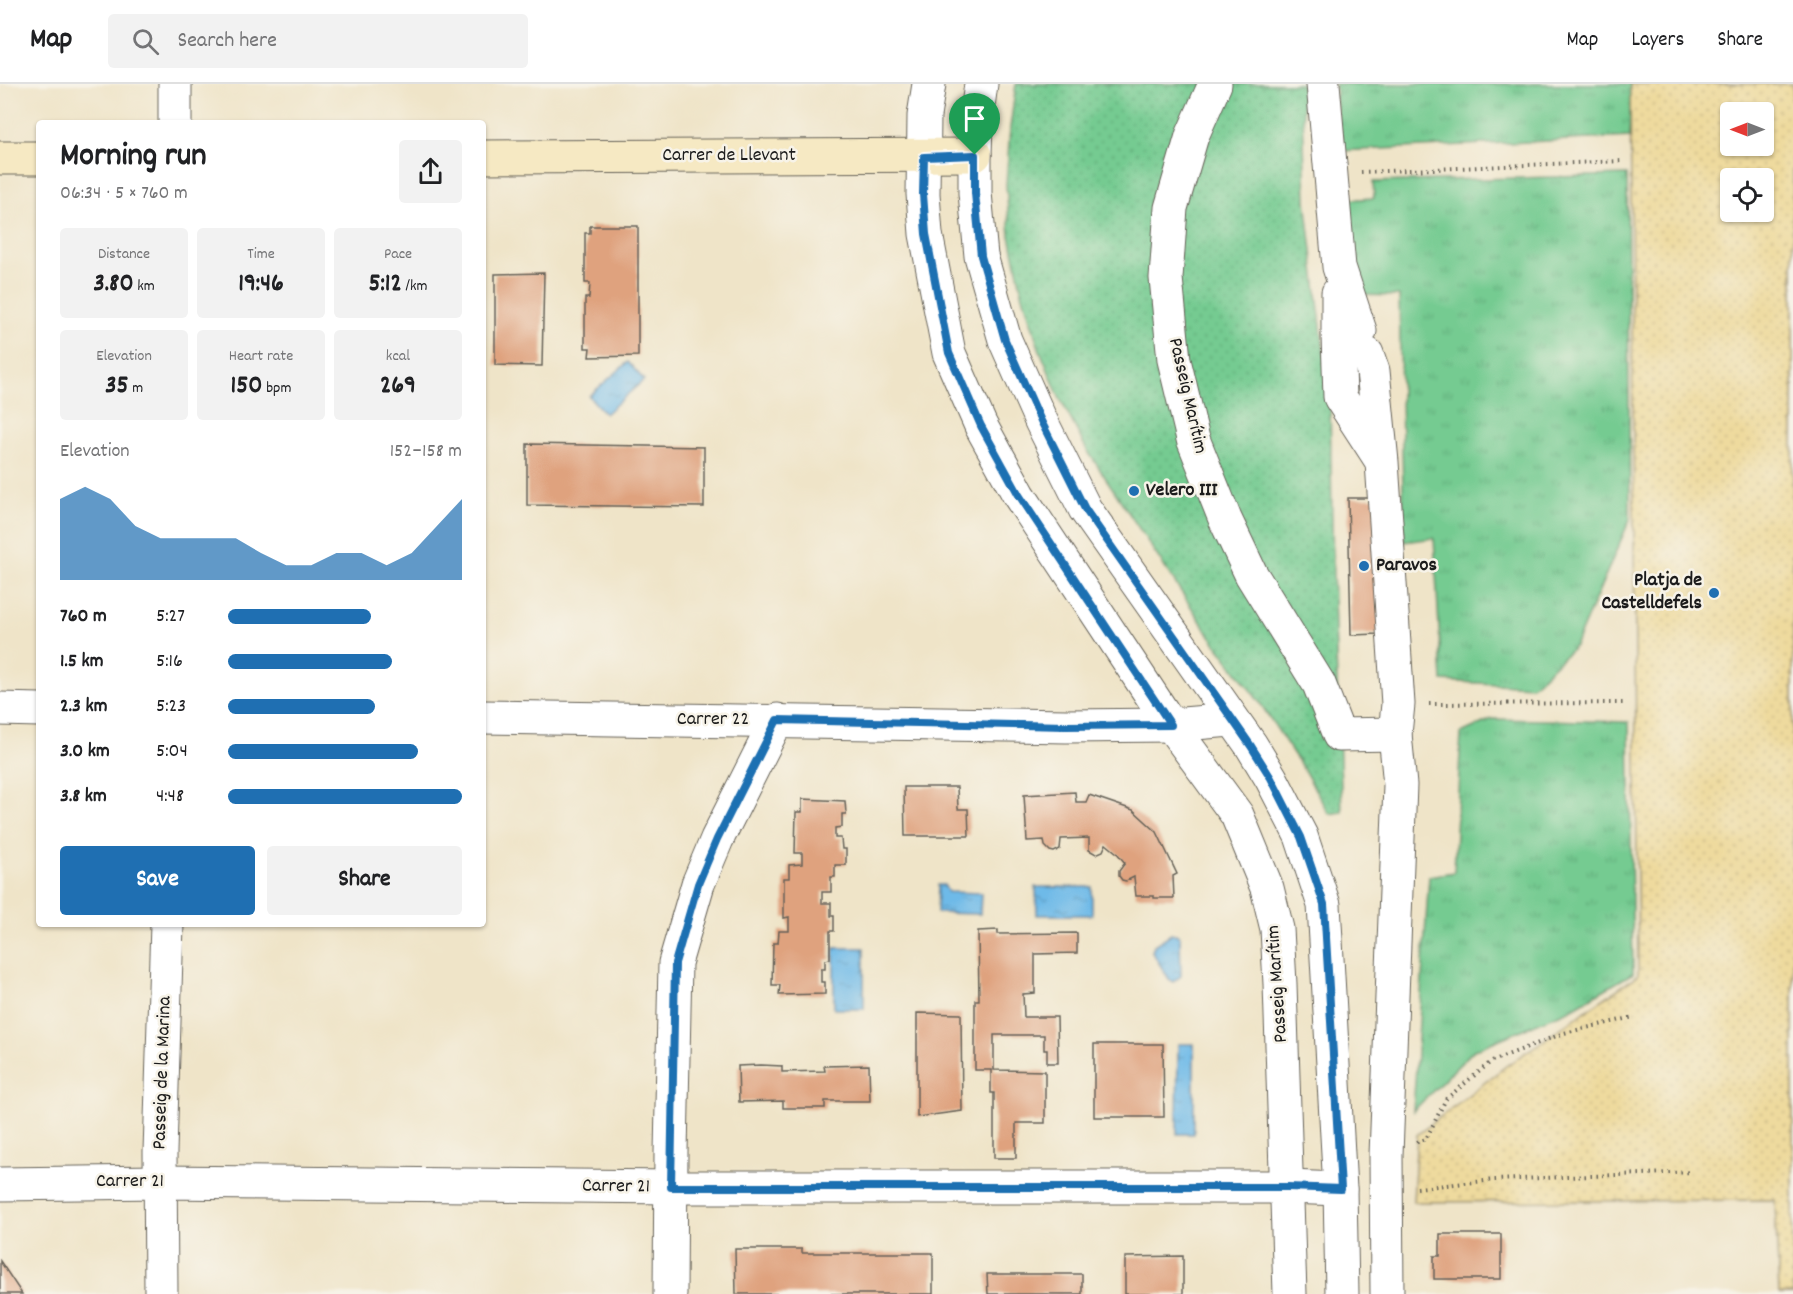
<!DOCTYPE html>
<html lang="en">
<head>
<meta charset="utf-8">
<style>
  body { margin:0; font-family:Dekko,sans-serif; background:#f2f2f2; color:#202124; height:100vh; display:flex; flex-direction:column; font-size:22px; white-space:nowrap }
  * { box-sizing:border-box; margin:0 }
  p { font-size:20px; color:#757577 }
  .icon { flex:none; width:33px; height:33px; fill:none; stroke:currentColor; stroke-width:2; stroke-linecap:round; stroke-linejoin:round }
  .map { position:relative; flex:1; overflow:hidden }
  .details { position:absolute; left:36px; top:36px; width:450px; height:807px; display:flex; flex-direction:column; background:#fff; border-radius:6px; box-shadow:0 2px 4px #0004 }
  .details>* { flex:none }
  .needle { width:39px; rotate:270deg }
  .controls { position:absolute; left:1720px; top:18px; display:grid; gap:12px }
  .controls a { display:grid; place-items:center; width:54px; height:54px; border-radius:6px; background:#fff; box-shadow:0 2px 4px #0004; font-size:30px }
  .pin { position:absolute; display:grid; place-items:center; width:51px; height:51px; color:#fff; margin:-62px -26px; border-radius:50% 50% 50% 0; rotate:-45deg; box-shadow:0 0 6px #0007 }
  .pin .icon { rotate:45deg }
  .round { display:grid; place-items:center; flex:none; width:63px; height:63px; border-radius:6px; background:#f2f2f2 }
  .headline { display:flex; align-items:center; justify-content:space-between; height:102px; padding:0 24px }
  h1 { font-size:33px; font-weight:700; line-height:45px }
  .metrics { display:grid; grid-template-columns:repeat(3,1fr); gap:9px; height:102px; padding:6px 24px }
  .metrics div { display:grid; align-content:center; border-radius:6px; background:#f2f2f2; text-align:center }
  .metrics b { font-size:26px; font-weight:700 }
  .metrics small { font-size:16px; font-weight:400 }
  .metrics p { font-size:16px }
  .chart { height:168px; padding:12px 24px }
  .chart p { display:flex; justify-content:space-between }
  .chart svg { width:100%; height:108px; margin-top:6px; fill:#1f6fb2; opacity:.7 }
  .button { display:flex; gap:12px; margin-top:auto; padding:12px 24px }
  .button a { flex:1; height:69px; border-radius:6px; background:#1f6fb2; color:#fff; font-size:24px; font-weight:700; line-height:69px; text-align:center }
  .button a+a { background:#f2f2f2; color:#202124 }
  ul { padding:0 24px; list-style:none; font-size:20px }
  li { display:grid; grid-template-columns:96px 72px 1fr; align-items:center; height:45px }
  li i { height:15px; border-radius:8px; background:#1f6fb2 }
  header { display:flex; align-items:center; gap:36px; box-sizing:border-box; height:84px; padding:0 30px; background:#fff; border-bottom:2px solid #e0e0e0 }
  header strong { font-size:28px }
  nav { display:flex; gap:33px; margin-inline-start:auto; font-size:21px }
  .search { width:420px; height:54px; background:#f2f2f2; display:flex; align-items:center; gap:15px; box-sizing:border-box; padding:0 21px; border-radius:6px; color:#757577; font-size:22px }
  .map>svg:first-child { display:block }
  .grass { fill:url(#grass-tufts); stroke:#487456; stroke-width:1.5 }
  .sand { fill:url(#sand-dots); stroke:#857b5d; stroke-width:1.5; fill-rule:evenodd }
  .park { fill:url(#park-dots); stroke:#487456; stroke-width:1.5 }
  .water { fill:url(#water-ripples); stroke:#456b82; stroke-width:1.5 }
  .building { fill:#dfa27e }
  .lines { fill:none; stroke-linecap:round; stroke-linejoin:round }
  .street-casing { stroke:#666258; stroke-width:35 }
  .secondary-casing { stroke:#666258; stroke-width:35 }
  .path { stroke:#666258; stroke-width:4; stroke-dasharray:1.5 4.5; stroke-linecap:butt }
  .street { stroke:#fff; stroke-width:33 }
  .secondary { stroke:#f6e9c3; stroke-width:33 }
  .route-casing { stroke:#fff; stroke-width:12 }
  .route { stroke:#1f6fb2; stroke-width:8 }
  .poi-dot { fill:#1f6fb2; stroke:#f7f3e8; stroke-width:2 }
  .labels { text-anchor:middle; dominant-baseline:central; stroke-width:5; stroke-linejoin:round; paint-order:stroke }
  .street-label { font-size:20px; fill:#1c1c1c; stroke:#f7f3e8 }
  .poi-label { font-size:20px; font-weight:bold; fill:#1c1c1c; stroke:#f7f3e8; text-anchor:start }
</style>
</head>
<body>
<header>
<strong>Map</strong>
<div class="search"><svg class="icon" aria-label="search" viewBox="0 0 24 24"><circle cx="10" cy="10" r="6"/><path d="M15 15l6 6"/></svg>Search here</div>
<nav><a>Map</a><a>Layers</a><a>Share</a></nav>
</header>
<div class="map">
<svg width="1793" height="1210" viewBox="0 0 1793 1210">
  <defs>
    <pattern id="grass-tufts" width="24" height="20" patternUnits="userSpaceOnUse" patternTransform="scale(1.5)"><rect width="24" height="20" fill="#74cb91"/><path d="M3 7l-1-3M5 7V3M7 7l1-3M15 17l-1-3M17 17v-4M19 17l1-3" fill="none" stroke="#64ae7c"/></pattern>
    <pattern id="sand-dots" width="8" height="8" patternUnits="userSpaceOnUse" patternTransform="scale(1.5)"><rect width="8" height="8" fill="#eeda9e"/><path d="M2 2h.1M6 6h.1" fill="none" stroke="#ccba88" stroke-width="1.8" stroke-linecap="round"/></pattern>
    <pattern id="park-dots" width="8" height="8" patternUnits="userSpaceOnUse" patternTransform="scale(1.5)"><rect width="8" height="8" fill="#74cb91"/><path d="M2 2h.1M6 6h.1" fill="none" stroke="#64ae7c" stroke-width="1.8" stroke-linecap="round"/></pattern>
    <pattern id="water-ripples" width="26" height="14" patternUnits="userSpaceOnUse" patternTransform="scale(1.5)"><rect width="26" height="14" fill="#6ebae8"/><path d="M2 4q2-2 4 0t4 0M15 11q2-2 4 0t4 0" fill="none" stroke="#5f9fc6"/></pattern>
  </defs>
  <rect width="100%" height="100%" fill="#f7f3e8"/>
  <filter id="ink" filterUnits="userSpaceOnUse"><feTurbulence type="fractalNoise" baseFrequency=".0167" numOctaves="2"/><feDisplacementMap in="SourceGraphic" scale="12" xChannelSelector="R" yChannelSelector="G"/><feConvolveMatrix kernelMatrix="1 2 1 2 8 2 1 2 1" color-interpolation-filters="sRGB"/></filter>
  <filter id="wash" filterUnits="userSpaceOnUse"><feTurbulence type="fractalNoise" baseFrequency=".008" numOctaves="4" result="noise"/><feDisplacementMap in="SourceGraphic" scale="24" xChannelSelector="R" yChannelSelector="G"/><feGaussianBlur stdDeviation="1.35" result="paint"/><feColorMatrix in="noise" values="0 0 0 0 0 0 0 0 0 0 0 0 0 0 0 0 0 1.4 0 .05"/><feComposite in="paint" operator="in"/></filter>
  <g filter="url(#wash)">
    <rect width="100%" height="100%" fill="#efe4c8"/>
    <g class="grass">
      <path d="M1335 0H1630V53L1340 67Z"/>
      <path d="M1627 91 1630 435 1575 562 1532 602 1442 597 1434 454 1404 458 1399 212 1358 211 1345 116 1374 114 1373 98Z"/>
      <path d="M1492 635 1629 638 1633 889 1571 925 1474 966 1413 1027 1429 792 1454 788 1461 649Z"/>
    </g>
    <path class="sand" d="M1630 0H1793V1210H1779L1775 1116 1413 1118 1417 1051 1506 982 1638 891ZM1731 28H1764V62H1731ZM1731 94H1764V128H1731Z"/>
    <path class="park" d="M1016 0H1302L1306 116 1330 318 1333 488 1342 728 1329 730 1304 686 1260 619 1211 553 1087 366 1059 313 1039 264 1022 209 1010 152 1006 101 1010 44Z"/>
    <g class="water">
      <path d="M628 278 644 296 605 330 589 312Z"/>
      <path d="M938 801H944L948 808 981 809 980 830 937 829Z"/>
      <path d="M1036 803H1092V831H1037Z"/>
      <path d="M1171 850H1176L1180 853 1181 892 1173 898 1169 895 1152 868 1154 861Z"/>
      <rect x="834" y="864" width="30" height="61"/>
      <path d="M1178 960H1194V1050H1177Z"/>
    </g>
    <g id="blocks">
      <g class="building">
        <path d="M590 142H638V272L589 273 590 264H585V214H589L590 199H585V149H590Z"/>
        <path d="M544 189 542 282 495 281V190Z"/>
        <path d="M527 360 704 363V423L527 421Z"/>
        <path d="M1348 414H1376L1379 550 1351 551Z"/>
        <path d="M904 703H957L958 725H968L969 752H905Z"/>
        <path d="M1075 708 1076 718H1086L1089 711 1133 726 1157 748 1177 790 1173 792 1174 814H1154V812H1136L1134 793 1126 797 1122 796 1119 792V787L1125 779 1117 769 1106 760 1103 767 1096 770 1089 766V754L1061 755 1060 765 1054 768 1050 767 1045 762 1044 756 1027 757 1024 711Z"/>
        <path d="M802 715 845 717 846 730H842V743L835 744V754H841L842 765H846V781H835V793H831V808H822V819H831V832H834V847H830V875L825 876V885H821V898H825V910L779 911 780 901H772L773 859H778L779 847H789V833L784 834V794H789V781L802 780V769H795L796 728H802Z"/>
        <path d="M998 846V850L1077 849V869L1035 870V909L1023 910 1024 933H1057L1058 979H1047V966H1044V951H994V986L1045 987V1039H1016V1074H994V1009H991V986H975V916H979L978 847Z"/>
        <path d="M917 929 961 930 962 1027 917 1033Z"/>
        <path d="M1094 960H1163L1164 1033H1094Z"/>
        <path d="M761 981 782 982V988L825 987 824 982 869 981 870 1017H825V1024H783V1017L739 1018 738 982Z"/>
        <path d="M1440 1150H1501V1195H1434V1172H1440Z"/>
        <path d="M735 1165H802V1169H933V1210H736Z"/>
        <path d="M1183 1172V1210H1125V1173Z"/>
        <path d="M0 1177 22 1210H0Z"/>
        <path d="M987 1190H1082V1210H988Z"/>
      </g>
    </g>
  </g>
  <g filter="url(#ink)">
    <use href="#blocks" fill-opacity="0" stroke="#666258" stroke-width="1.5"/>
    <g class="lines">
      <defs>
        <g id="street">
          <path d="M929 0 924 32 923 110 926 150 949 269 981 342 1019 411 1171 641 1237 731 1267 804 1277 845 1280 900 1290 1210"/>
          <path d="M981 0 976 37 975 71V109L981 172 1005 256 1041 337 1085 425 1251 661 1271 694 1301 752 1324 821 1340 1105 1342 1210"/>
          <path d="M1215 0 1192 52 1171 124 1166 194 1174 276 1193 355 1225 435 1251 490 1319 600 1339 651 1395 650"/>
          <path d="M1323 0 1339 183 1360 247"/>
          <path d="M175 39V0"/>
          <path d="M1338 209V252L1340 313 1379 373"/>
          <path d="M1367 270 1373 287 1382 378 1398 620 1395 650 1400 701 1386 1071 1387 1210"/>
          <path d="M0 625 39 626"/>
          <path d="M483 633 1066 642 1171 641 1231 636"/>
          <path d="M0 1100 160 1098 671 1103H1288L1340 1105"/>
          <path d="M161 1210 160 1068 167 840"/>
          <path d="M670 1210 671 1069 675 879 698 800 717 755 777 636"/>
        </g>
        <g id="secondary">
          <path d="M483 73 975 71"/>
          <path d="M0 74H39"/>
        </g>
      </defs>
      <use href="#street" class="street-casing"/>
      <use href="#secondary" class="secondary-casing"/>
      <g class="path">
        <path d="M1361 88 1622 77"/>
        <path d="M1429 620 1627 619"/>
        <path d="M1417 1058 1426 1055 1446 1015 1492 977 1564 949 1634 933"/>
        <path d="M1417 1104 1494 1096 1692 1088"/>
      </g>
      <use href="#street" class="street"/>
      <use href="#secondary" class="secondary"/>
    </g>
  </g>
  <g class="lines" filter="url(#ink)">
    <defs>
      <path id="route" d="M975 71V109L981 172 1005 256 1041 337 1085 425 1251 662 1271 694 1301 753 1324 820 1341 1105 1288 1103H671L675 879 698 800 717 755 777 636 1066 642 1171 641 1019 411 981 342 949 269 926 150 923 110 924 73Z"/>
    </defs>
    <use href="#route" class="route-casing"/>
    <use href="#route" class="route"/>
  </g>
  <g class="poi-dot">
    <circle cx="1134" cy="407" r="6"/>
    <circle cx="1364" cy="482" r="6"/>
    <circle cx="1714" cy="509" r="6"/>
  </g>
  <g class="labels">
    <g class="street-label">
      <text x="729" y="72">Carrer de Llevant</text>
      <text transform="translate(1187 312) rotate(77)">Passeig Marítim</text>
      <text x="713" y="636">Carrer 22</text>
      <text transform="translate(1278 900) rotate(-94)">Passeig Marítim</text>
      <text transform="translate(163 989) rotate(-88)">Passeig de la Marina</text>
      <text x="130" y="1098">Carrer 21</text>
      <text transform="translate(616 1103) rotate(1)">Carrer 21</text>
    </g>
    <g class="poi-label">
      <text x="1146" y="407">Velero III</text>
      <text x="1376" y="482">Paravos</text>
      <text x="1702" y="497" text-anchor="end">Platja de<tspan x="1702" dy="23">Castelldefels</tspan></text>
    </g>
  </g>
</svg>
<div class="controls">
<a><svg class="needle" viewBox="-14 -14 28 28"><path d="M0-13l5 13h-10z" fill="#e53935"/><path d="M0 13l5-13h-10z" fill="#757577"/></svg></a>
<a><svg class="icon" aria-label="locate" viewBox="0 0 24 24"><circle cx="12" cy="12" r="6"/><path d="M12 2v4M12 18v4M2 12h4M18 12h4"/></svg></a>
</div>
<div class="pin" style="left:975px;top:71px;background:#1e9e55"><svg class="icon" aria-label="arrive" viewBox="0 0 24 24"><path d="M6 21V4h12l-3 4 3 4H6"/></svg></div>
<section class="details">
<div class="headline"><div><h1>Morning run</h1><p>06:34 · 5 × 760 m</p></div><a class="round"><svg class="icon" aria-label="share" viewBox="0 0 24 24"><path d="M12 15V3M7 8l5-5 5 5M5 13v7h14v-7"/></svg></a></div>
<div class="metrics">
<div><p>Distance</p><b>3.80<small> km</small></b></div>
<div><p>Time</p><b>19:46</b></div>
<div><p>Pace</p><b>5:12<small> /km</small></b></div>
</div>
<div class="metrics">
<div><p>Elevation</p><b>35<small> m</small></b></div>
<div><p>Heart rate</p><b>150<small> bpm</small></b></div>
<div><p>kcal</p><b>269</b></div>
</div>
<div class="chart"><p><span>Elevation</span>152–158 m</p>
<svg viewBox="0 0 160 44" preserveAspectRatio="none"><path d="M0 44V11L10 6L20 11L30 22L40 27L50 27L60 27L70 27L80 33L90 38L100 38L110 33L120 33L130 38L140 33L150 22L160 11V44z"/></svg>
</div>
<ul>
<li><b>760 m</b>5:27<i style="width:61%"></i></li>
<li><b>1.5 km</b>5:16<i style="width:70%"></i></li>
<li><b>2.3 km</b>5:23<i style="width:63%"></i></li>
<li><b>3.0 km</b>5:04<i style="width:81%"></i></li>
<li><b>3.8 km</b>4:48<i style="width:100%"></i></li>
</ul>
<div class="button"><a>Save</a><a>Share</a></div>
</section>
</div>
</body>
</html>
